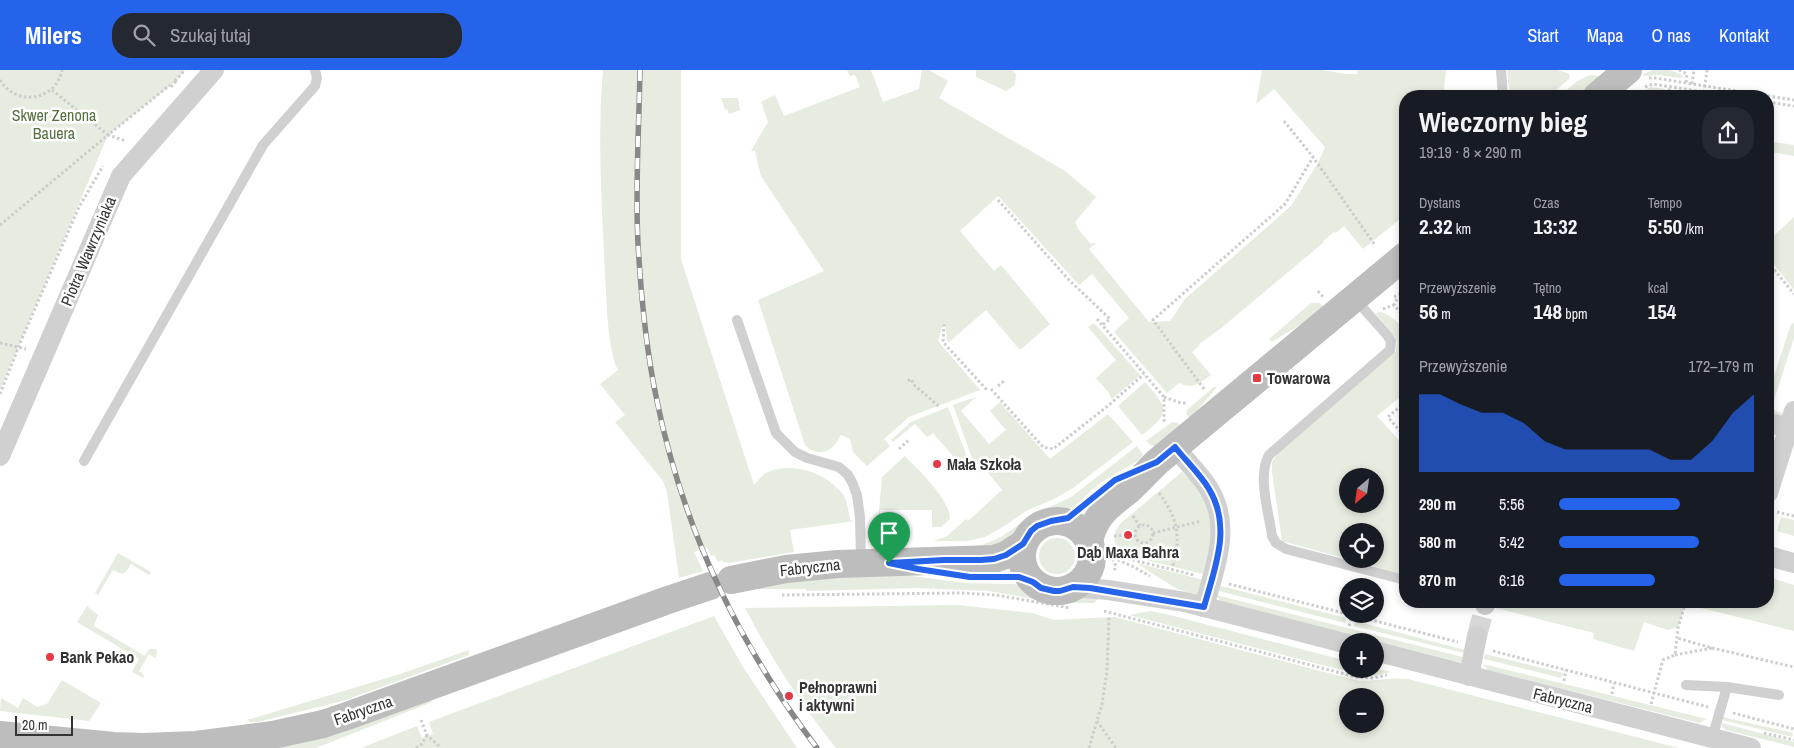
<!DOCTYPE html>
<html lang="pl">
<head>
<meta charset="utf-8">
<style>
  body { margin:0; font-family:"Archivo Narrow",sans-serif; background:#242831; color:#f1f3f6; height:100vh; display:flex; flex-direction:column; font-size:19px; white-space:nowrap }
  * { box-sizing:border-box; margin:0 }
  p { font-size:16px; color:#9ea1a6 }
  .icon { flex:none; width:28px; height:28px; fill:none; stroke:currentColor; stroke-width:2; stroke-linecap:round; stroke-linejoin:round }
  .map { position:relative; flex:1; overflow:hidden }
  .sheet { position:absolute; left:1399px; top:20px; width:375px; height:518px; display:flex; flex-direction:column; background:#171b24; border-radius:20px; box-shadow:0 2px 8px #0003 }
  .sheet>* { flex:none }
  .needle { width:32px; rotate:209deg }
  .buttons { position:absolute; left:1339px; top:398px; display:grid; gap:10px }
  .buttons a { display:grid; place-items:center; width:45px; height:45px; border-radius:50%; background:#171b24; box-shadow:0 2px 8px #0003; font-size:25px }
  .scale { position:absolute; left:15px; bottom:12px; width:58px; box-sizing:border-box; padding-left:5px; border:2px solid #333; border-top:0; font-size:14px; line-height:18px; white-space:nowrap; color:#333; -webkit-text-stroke:4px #fff; paint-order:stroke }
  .pin { position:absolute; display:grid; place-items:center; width:42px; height:42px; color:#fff; margin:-51px -21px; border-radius:50% 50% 50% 0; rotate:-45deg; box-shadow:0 0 5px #0007 }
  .pin .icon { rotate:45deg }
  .round { display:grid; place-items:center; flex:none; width:52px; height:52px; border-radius:20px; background:#242831 }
  .head { display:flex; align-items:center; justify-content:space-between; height:85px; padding:0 20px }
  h1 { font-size:28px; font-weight:800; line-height:38px }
  .metrics { display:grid; grid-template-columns:repeat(3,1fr); gap:8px; height:85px; padding:5px 20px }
  .metrics div { display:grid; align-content:center }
  .metrics b { font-size:21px; font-weight:800 }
  .metrics small { font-size:14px; font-weight:400 }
  .metrics p { font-size:14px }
  .chart { height:140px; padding:10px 20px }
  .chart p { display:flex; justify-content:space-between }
  .chart svg { width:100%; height:90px; margin-top:5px; fill:#2563eb; opacity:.7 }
  ul { padding:0 20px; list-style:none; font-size:16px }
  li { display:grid; grid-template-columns:80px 60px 1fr; align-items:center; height:38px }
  li i { height:12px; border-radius:6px; background:#2563eb }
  header { display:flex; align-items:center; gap:30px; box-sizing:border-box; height:70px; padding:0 25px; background:#2563eb; color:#fff }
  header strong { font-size:24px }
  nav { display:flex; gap:28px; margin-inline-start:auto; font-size:18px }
  .search { width:350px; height:45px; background:#242831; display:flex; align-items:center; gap:12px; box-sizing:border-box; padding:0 18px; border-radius:20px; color:#9ea1a6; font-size:19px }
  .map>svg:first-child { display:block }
  .green { fill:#e6ecdf; fill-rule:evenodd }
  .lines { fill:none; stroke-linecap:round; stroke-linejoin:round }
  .street-tunnel { stroke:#d6d6d6; stroke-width:20; stroke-dasharray:20 10; stroke-linecap:butt }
  .path { stroke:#cdcdcd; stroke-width:3; stroke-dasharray:2.5 2.5; stroke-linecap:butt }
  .lane { stroke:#d0d0d0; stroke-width:10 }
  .street { stroke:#d0d0d0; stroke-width:20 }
  .secondary { stroke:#bdbdbd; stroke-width:28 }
  .rail-casing { stroke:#888; stroke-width:5.5 }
  .rail { stroke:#fff; stroke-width:4; stroke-dasharray:11; stroke-linecap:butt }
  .route-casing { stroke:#fff; stroke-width:10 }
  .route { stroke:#2563eb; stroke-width:6 }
  .poi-dot { fill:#e63946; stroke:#fff; stroke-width:2 }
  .labels { text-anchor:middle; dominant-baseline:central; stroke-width:5; stroke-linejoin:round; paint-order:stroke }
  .park-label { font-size:16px; fill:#56703f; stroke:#fff }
  .street-label { font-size:16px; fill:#333; stroke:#fff }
  .poi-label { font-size:16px; font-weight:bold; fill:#333; stroke:#fff; text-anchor:start }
</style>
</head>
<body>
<header>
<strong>Milers</strong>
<div class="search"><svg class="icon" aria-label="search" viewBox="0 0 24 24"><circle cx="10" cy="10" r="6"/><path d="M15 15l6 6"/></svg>Szukaj tutaj</div>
<nav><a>Start</a><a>Mapa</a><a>O nas</a><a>Kontakt</a></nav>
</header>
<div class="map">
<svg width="1794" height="678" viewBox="0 0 1794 678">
  <rect width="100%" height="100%" fill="#fff"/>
  <g class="green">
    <path d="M0 0H185L177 10 108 65 0 320Z"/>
    <path d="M603 0H681V189L754 415C758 411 762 404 768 402 792 392 823 402 840 421 848 429 848 440 850 450L855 451 790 460 794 482 729 493 723 492 722 490 718 492 714 485 711 486 707 477 694 482 703 501 679 508 667 422 663 411 615 352 625 345 600 314 618 300C607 279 607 230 605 206 602 137 597 69 603 0Z"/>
    <path d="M847 0H871L883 32 919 19 922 0H929L948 11 939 28 1065 101 1096 127 1075 152 1078 159 1091 174 1096 173 1089 179 1149 252 1170 251 1185 229 1291 136 1318 93 1325 77 1274 19 1256 34 1262 0H1322L1346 4H1357L1358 0H1446L1444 18 1447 26H1405V145L1363 179 1344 156 1336 163 1334 162 1323 171 1324 172 1220 259 1199 274 1200 275 1192 282 1211 305C1200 313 1192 320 1179 313L1167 323 1114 262 1129 248 1092 204 1079 215 998 126 960 161 994 201 1001 195 1050 254 1020 280 986 240 949 272 947 270 945 253 943 254 938 271 980 320 909 347 884 369 890 376 867 396 853 382 850 369 841 365C833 381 820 389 805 375L758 230 824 201 761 106 755 81H751L768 52 761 32 775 25 784 46 860 17 855 5 850 6Z"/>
    <path d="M976 0H1012L1016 4 1015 15 1006 21 976 7Z"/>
    <path d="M1507 0H1557L1568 3 1570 6 1569 9 1549 26H1510Z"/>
    <path d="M1653 0H1670L1682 5 1683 7 1680 8 1659 5 1645 6 1643 4Z"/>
    <path d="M1590 5 1603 7 1579 26H1560L1577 11Z"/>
    <path d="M1651 17 1665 19 1664 26H1635Z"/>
    <path d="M721 28H738L740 40 729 44 727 39 725 40Z"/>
    <path d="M1768 71 1794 75V86L1772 82 1773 121 1768 128Z"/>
    <path d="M1794 147V220L1768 187V171Z"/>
    <path d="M1311 233H1319L1326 239 1272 272 1269 269Z"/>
    <path d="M1379 242C1388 242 1402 255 1405 263 1407 270 1405 312 1405 323L1377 346 1405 377V505L1282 471 1272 402V392L1278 383 1396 281 1397 272 1395 267 1376 244ZM1348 406H1375V434H1348ZM1348 461H1375V489H1348Z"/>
    <path d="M1094 253 1140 305 1112 329 1109 325 1110 324 1096 308 1116 290 1088 257Z"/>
    <path d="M1794 253V268L1771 339 1783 344 1781 349 1769 345 1768 342 1772 331 1768 330V319L1770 318 1791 254Z"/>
    <path d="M1145 312C1168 338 1171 343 1142 365L1118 336Z"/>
    <path d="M1214 317H1217L1190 349 1186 343 1188 339Z"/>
    <path d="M976 327 961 341 989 374 1006 360 990 341 1000 332 1050 389 1108 344 1133 372 1073 418 1056 428 1026 441 1006 455 985 467 967 471H933L946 467 966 449 968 451 1002 420 980 393 975 397 953 335Z"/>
    <path d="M948 337 972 400 968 403 933 363 927 367 915 354 893 372 891 370 911 352Z"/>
    <path d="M1172 352 1178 353 1181 357 1157 377 1152 376 1146 371Z"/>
    <path d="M1137 376 1143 385 1139 390C1123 400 1106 408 1093 419 1085 426 1078 435 1069 439 1057 445 1044 442 1031 450 1010 463 1020 479 987 484L881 481 873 478 961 479 982 475 1001 467 1031 446 1071 427Z"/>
    <path d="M905 386C918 400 950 429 950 449L941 457H932V440H880V453H878L882 407Z"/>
    <path d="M1182 402C1202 419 1215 446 1212 473 1211 483 1206 494 1203 504L1125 485C1112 477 1111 464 1121 453Z"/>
    <path d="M1781 447 1794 450V466L1777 461Z"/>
    <circle cx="1057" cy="486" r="18"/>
    <path d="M118 483 151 502 149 505 131 494 126 502 122 504 113 500 98 525 95 523Z"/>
    <path d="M1136 493 1208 511 1198 525 1177 519Z"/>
    <path d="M897 504 964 513 1014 514 1026 518 1035 525 1050 530H1061L1074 526 1100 527 1094 533H1058L989 521 917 518 807 521 806 519H748L821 506Z"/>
    <path d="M1768 507 1794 515V561L1689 535 1691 531H1768Z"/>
    <path d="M1221 516 1346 548 1345 553 1219 521Z"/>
    <path d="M1216 525 1467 588 1463 593 1220 531Z"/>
    <path d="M1493 531H1686L1678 557 1668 560 1644 552 1634 581 1593 569 1594 563 1492 537Z"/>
    <path d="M958 535 1032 543 1054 550 1115 547 1359 611C1375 611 1391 607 1408 609L1679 678H836C801 634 771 588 745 538ZM1348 626H1375V654H1348Z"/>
    <path d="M87 536 98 545 94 556 145 586 149 579H156L157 583 155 588 149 584 139 601 144 605 143 608 132 602 139 589 77 552Z"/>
    <path d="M1150 541 1166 544 1347 591 1348 599 1375 598 1391 602 1373 606 1361 605 1129 545Z"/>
    <path d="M714 546 743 597 797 678H361L417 656 422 668 433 664 429 652Z"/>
    <path d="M1355 551 1469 581 1468 584 1354 556Z"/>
    <path d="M469 580V585L343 631 257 652H249L248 649H251L400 604Z"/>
    <path d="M1485 584 1563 603V604L1561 608 1484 589Z"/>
    <path d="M1483 594 1707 649 1699 653 1488 600Z"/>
    <path d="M62 610 101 633 89 651 0 641 1 628 18 638 23 628 37 637 47 634Z"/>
    <path d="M430 628 432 632 316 678H260Z"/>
    <path d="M1723 647 1793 663 1792 667 1722 650Z"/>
    <path d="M1722 653 1794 672V677L1726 660 1722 656Z"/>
  </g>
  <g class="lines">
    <path class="street-tunnel" d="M1477 566 1485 535"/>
    <g class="path">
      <path d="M1679 0 1687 4 1686 13"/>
      <path d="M1649 8H1655L1794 30"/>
      <path d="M0 10C16 37 56 31 62 0"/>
      <path d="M175 11 185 0"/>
      <path d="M1692 14 1694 0"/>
      <path d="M171 17 177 10"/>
      <path d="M1645 17 1653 14 1704 22 1707 0"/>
      <path d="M52 20 108 65 170 15"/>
      <path d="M1704 22 1732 26"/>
      <path d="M1668 26 1670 16"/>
      <path d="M1768 32 1794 36"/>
      <path d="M1284 51 1313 87"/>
      <path d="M998 130 1068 209 1110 249 1102 255"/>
      <path d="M0 155 108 65 126 71"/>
      <path d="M1768 192 1794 224"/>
      <path d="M1318 221 1323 227"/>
      <path d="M1394 227 1405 222"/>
      <path d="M1397 229 1394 235 1405 248"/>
      <path d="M1383 239 1394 235"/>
      <path d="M1097 249 1164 327V353"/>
      <path d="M944 254 943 272 987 320"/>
      <path d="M0 273 26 279"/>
      <path d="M908 311 911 309 915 316 940 337"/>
      <path d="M998 316 1004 311"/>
      <path d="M991 319 1043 377 1053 379 1109 335 1144 304"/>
      <path d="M1204 319 1153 250 1285 134 1313 87 1375 175"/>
      <path d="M0 324 21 271 79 137 103 96"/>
      <path d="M1164 327 1181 333H1188"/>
      <path d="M1405 332 1388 347 1405 367"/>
      <path d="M899 379 910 369"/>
      <path d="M1159 423C1179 450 1181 468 1172 499"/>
      <path d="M1777 442 1794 446"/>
      <path d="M1133 446 1140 456"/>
      <circle cx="1144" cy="464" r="9"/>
      <path d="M1153 463 1201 451"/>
      <path d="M1114 466 1131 465"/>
      <path d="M1112 477 1118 484 1125 488 1194 505"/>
      <path d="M1108 480 1116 496 1114 501"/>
      <path d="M1113 488 1134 497 1150 506"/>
      <path d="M1138 491 1143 474"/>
      <path d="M1229 514 1458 572"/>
      <path d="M782 525 961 523 996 525 1070 538"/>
      <path d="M1104 541 1356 607 1373 608 1387 605"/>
      <path d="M1349 556 1352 545"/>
      <path d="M1712 578 1794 597"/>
      <path d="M1493 581 1708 637"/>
      <path d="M1675 585 1712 578 1677 568"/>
      <path d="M1564 611 1566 600"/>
      <path d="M1612 624 1614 613"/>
      <path d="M1651 634 1663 590 1675 585 1678 558 1686 531"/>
      <path d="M1733 643 1794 659"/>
      <path d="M421 650 427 665 441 678"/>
      <path d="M1097 651 1116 678"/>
      <path d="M1764 663 1794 670"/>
      <path d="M416 678 422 674 427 665"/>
      <path d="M1089 678 1102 634 1107 601 1109 546"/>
    </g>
    <g class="lane">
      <path d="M1501 0 1503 26"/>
      <path d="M1355 229 1387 265 1391 271 1390 280 1269 385C1257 406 1269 443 1272 466L1276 473 1286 479 1405 510"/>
      <path d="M737 250 776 363 795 382 807 388 839 397 848 405 852 412 857 425 860 447 861 492"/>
      <path d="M84 391 263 75 315 16 317 8 315 0"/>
      <path d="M1686 615 1727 617"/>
      <path d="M1712 668 1727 617 1779 625"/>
    </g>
    <g class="street">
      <path d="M1768 356 1774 354 1789 358"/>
      <path d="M1175 377C1186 391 1200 404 1209 419 1232 457 1215 497 1204 537"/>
      <path d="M0 386 121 106 214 0"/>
      <path d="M1768 423 1794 341"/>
      <path d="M1768 486 1794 493"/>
      <path d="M1073 517 1108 520 1185 532 1348 574"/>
      <path d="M1485 535 1486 531"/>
      <path d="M1375 581 1751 678"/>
      <path d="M1469 606 1477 566"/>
    </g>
    <g class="secondary">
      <path d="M1597 26 1628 0"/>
      <circle cx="1057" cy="486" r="35"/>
      <path d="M1089 471C1095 444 1109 436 1129 420 1139 411 1148 401 1157 392L1405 186"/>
      <path d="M731 510 786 499 838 494 994 489 1006 485 1023 474"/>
      <path d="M0 665 114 676 143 677 196 675 273 665 323 654 347 646 668 530 710 516"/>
    </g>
    <defs>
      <path id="rail" d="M640 0C639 58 635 116 638 174 641 226 646 280 657 331 683 458 739 575 817 678"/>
    </defs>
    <use href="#rail" class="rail-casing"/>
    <use href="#rail" class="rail"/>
  </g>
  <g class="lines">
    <defs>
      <path id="route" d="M1175 377C1186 391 1200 404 1209 419 1232 457 1215 497 1204 537L1090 518 1073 517 1060 521H1054L1041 518 1033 512 1019 507H970L918 499 889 493 944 490H981L994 489 1006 485 1023 474 1031 461 1037 456 1051 451 1068 448 1115 410 1157 392Z"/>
    </defs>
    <use href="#route" class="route-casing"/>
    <use href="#route" class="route"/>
  </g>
  <g class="poi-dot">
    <rect x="1252" y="303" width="10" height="10" rx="2.5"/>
    <circle cx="937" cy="394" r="5"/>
    <circle cx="1128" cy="465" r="5"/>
    <circle cx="50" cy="587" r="5"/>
    <circle cx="789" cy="626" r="5"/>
  </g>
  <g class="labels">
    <g class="park-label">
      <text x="54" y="45">Skwer Zenona<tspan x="54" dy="18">Bauera</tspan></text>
    </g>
    <g class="street-label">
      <text transform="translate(88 181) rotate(-67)">Piotra Wawrzyniaka</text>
      <text transform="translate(810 497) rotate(-6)">Fabryczna</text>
      <text transform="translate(1563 630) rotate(14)">Fabryczna</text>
      <text transform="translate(363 640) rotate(-19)">Fabryczna</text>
    </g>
    <g class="poi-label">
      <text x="1267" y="308">Towarowa</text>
      <text x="947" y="394">Mała Szkoła</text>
      <text x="1128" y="482" text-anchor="middle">Dąb Maxa Bahra</text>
      <text x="60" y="587">Bank Pekao</text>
      <text x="799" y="617">Pełnoprawni<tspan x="799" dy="18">i aktywni</tspan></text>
    </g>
  </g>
</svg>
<div class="buttons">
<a><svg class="needle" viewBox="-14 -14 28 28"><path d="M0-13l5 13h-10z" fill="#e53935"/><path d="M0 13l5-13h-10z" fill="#9ea1a6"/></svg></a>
<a><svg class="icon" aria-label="locate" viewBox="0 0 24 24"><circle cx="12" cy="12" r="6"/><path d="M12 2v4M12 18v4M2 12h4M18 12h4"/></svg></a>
<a><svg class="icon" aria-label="layers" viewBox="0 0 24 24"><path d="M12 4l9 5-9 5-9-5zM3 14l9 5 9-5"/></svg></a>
<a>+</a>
<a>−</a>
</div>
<div class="scale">20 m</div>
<div class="pin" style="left:889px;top:493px;background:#1e9e55"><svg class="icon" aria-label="arrive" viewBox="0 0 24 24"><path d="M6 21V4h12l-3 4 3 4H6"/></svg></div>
<section class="sheet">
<div class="head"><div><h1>Wieczorny bieg</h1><p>19:19 · 8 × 290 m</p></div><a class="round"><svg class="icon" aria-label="share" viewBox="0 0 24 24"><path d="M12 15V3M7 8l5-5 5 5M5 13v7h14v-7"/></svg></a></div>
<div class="metrics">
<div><p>Dystans</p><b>2.32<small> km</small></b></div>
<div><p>Czas</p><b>13:32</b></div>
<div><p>Tempo</p><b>5:50<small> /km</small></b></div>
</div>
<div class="metrics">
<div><p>Przewyższenie</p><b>56<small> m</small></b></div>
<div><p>Tętno</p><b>148<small> bpm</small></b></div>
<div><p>kcal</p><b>154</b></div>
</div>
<div class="chart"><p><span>Przewyższenie</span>172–179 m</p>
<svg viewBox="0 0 160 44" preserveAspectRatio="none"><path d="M0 44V6L10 6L20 11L30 15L40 15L50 20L60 29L70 33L80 33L90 33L100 33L110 33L120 38L130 38L140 29L150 15L160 6V44z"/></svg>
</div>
<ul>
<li><b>290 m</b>5:56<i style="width:62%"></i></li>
<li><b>580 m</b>5:42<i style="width:72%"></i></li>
<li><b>870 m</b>6:16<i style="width:49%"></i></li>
</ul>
</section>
</div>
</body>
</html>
